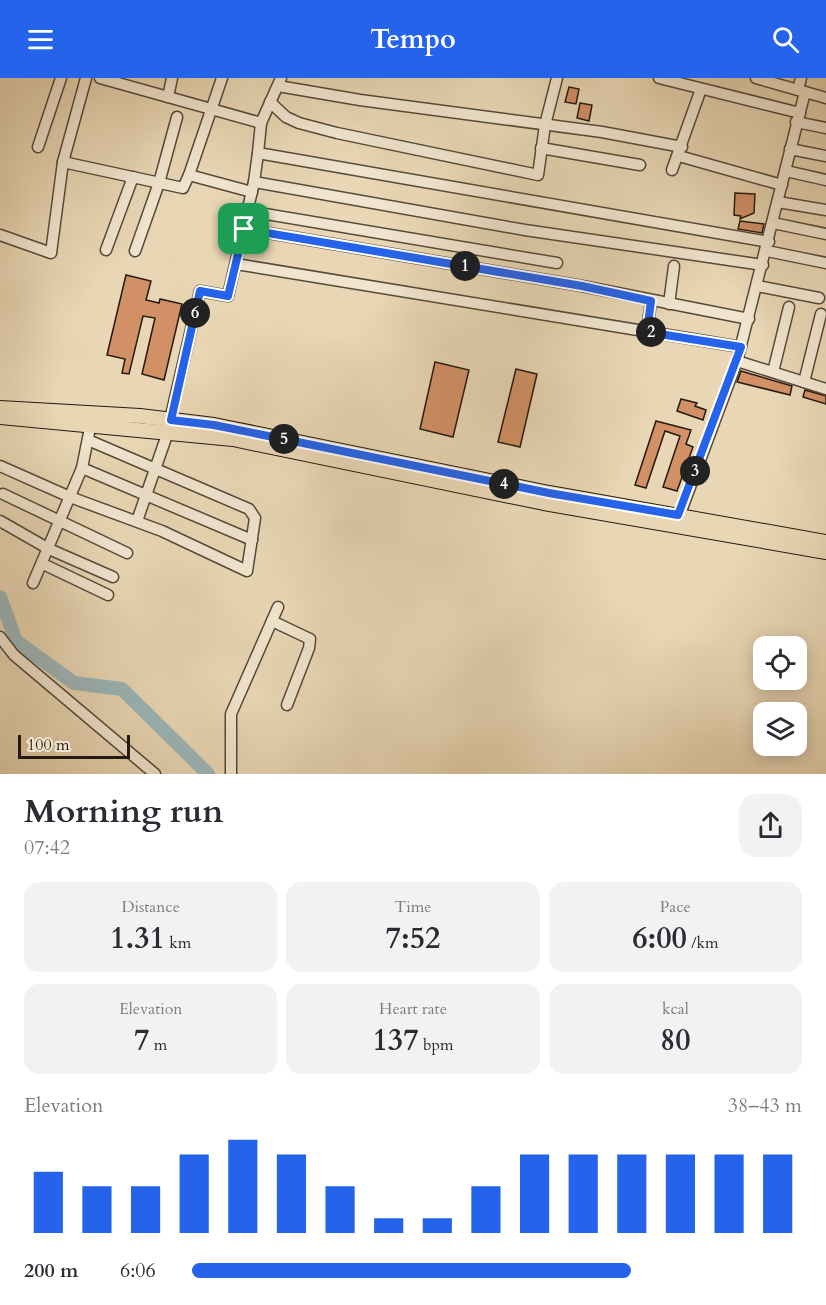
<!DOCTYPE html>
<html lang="en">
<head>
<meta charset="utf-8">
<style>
  body { margin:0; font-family:Cardo,serif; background:#f2f2f3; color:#2b2b33; height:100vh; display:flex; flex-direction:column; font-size:22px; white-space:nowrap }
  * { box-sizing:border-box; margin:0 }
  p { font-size:20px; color:#7c7c81 }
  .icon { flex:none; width:33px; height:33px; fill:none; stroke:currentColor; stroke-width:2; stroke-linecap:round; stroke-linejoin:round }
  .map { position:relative; height:696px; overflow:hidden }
  .panel { display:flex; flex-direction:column; background:#fff; flex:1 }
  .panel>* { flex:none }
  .buttons { position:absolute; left:753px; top:558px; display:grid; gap:12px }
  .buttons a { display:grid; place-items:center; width:54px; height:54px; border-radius:12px; background:#fff; box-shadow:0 3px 15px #0003; font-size:30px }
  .scale { position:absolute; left:18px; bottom:15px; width:112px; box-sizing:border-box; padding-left:6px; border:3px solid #251a10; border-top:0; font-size:16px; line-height:21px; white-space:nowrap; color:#251a10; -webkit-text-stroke:4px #f0e4ce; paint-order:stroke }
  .pin { position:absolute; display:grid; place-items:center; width:51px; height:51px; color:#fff; margin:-26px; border-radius:12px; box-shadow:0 3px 9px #0006 }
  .km { position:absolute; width:30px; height:30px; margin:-15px; border-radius:50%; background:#222; color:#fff; font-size:16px; line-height:30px; text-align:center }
  .round { display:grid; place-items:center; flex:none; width:63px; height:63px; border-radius:18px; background:#f2f2f3 }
  .overview { display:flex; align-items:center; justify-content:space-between; height:102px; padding:0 24px }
  h1 { font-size:33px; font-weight:600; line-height:45px }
  .figures { display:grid; grid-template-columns:repeat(3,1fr); gap:9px; height:102px; padding:6px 24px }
  .figures div { display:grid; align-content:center; border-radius:15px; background:#f2f2f3; text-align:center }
  .figures b { font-size:30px; font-weight:600 }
  .figures small { font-size:16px; font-weight:400 }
  .figures p { font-size:16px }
  .chart { height:168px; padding:12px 24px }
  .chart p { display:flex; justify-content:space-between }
  .chart svg { width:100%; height:108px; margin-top:6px; stroke:#2563eb; stroke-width:6 }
  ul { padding:0 24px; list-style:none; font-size:20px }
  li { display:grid; grid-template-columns:96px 72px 1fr; align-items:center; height:45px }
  li i { height:15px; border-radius:8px; background:#2563eb }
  header { display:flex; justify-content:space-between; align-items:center; height:78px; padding:0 24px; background:#2563eb; color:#fff; font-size:27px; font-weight:600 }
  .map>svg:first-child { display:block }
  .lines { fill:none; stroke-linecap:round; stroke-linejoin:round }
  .river { stroke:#9cb6b8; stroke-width:14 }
  .building { fill:#d19066; stroke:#251a10; stroke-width:1.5 }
  .minor-casing { stroke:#564939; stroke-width:13 }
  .major-casing { stroke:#251a10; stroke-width:16 }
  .minor { stroke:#f0e4ce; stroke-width:10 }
  .major { stroke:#e8d6b4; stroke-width:14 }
  .route-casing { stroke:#fff; stroke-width:12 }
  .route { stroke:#2563eb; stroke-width:8 }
</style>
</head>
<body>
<header><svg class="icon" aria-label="menu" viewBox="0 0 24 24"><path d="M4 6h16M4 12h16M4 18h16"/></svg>Tempo<svg class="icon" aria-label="search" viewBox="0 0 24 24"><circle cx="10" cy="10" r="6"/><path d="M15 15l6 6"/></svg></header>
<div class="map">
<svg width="826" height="696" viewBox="0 0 826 696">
  <rect width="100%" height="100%" fill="#e8d6b4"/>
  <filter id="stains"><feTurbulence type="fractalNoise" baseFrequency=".00333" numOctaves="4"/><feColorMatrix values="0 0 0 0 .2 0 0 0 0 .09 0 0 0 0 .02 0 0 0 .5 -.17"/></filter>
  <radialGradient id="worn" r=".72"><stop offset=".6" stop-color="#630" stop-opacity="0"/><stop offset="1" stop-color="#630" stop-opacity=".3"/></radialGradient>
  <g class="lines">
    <path class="river" d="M0 519 16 563 74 605 122 611 208 696"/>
  </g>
  <g class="building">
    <path d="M569 9 579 11 576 26 565 24Z"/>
    <path d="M580 25 592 27 589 43 577 40Z"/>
    <path d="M735 115 755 116 754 135 740 141 741 138 734 137Z"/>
    <path d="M740 143 764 146 762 155 738 151Z"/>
    <path d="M126 197 151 203 146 222 159 225 160 221 182 226 164 302 142 296 155 240 143 238 129 296 122 295 125 281 107 277Z"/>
    <path d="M435 284 469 292 453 359 420 351Z"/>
    <path d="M516 291 537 296 520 369 498 364Z"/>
    <path d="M741 293 792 308 790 317 737 304Z"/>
    <path d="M805 312 826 318V326L803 319Z"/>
    <path d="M681 321 697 325 695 328 706 332 703 342 677 333Z"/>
    <path d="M656 343 691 352 686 366 693 369 677 413 663 409 680 358 665 353 646 410 635 407Z"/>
  </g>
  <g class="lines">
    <defs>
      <g id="minor">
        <path d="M100 0 261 45"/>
        <path d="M281 0 261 45 258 75 769 164"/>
        <path d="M659 0 800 35"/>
        <path d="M756 0 826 20"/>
        <path d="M278 8 360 22 602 54 682 69"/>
        <path d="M798 12 801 0"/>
        <path d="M168 19 172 0"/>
        <path d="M270 24 286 39 299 45 337 55 538 97 545 47 557 0"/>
        <path d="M796 44 826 50"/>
        <path d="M38 69 61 0"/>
        <path d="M541 70 640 87"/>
        <path d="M790 71 826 78"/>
        <path d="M679 78 782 107"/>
        <path d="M63 84 86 0"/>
        <path d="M672 92 701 11"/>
        <path d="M786 93 826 102"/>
        <path d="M189 97 222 0"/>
        <path d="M254 104 525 152 763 187"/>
        <path d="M778 124 826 132"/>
        <path d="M248 133 557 185"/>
        <path d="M773 145 826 156"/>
        <path d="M244 151 582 208 749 241"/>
        <path d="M0 157 51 175 63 84 183 110 189 97 252 114"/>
        <path d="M106 172 133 99"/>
        <path d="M135 173 159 105 177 39"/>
        <path d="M767 173 826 185"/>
        <path d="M236 186 741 269"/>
        <path d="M757 208 819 220"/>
        <path d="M669 226 674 188"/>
        <path d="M647 253 651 223"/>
        <path d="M737 283 826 311"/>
        <path d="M773 294 789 229"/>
        <path d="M804 304 821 236"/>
        <path d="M170 342 200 213 228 218 254 104 258 75"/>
        <path d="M0 388 70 419 162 453 247 493 255 440 249 431 88 362"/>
        <path d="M82 390 252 462"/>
        <path d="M3 416 127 475"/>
        <path d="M0 443 49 471 113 499"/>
        <path d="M137 443 168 354"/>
        <path d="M677 444 737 283 805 14"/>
        <path d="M43 486 108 517"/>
        <path d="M33 505 82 390 89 355"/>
        <path d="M272 543 310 561 309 570 287 627"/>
        <path d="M0 559 14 577 155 696"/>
        <path d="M231 696V636L278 529"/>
      </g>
      <g id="major">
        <path d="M0 330 140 338 214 347 549 415 826 464"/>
        <path d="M0 339 233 361 544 425 826 474"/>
      </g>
    </defs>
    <use href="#minor" class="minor-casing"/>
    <use href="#major" class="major-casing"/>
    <use href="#minor" class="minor"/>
    <use href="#major" class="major"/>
  </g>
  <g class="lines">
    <defs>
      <path id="route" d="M244 151 582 208 651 223 647 254 741 269 678 437 549 415 214 347 171 342 200 213 228 218Z"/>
    </defs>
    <use href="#route" class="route-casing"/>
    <use href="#route" class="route"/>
  </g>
  <rect width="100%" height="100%" filter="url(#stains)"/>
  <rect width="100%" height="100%" fill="url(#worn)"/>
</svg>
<div class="buttons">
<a><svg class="icon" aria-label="locate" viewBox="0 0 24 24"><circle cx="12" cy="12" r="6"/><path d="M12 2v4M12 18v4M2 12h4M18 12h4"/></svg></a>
<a><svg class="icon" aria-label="layers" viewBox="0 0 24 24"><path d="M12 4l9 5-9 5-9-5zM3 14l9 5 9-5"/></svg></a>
</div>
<div class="scale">100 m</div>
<div class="pin" style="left:244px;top:151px;background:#1e9e55"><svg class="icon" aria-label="arrive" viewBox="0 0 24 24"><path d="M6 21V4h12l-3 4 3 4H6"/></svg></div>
<b class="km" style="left:465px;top:188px">1</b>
<b class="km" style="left:651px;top:254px">2</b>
<b class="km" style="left:695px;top:393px">3</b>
<b class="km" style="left:504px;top:406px">4</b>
<b class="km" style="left:284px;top:361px">5</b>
<b class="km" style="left:195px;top:235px">6</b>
</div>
<section class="panel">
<div class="overview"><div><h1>Morning run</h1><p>07:42</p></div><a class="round"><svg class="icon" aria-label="share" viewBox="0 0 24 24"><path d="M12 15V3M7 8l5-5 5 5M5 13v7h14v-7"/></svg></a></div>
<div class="figures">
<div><p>Distance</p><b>1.31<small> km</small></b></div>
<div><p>Time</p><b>7:52</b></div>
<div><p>Pace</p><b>6:00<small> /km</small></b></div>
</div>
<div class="figures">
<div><p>Elevation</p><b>7<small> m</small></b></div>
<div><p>Heart rate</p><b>137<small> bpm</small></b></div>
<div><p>kcal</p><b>80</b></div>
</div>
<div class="chart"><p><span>Elevation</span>38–43 m</p>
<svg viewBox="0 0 160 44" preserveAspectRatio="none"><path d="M5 44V19M15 44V25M25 44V25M35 44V12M45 44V6M55 44V12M65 44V25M75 44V38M85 44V38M95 44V25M105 44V12M115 44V12M125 44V12M135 44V12M145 44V12M155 44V12"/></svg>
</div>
<ul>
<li><b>200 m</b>6:06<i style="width:72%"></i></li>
</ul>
</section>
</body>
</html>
